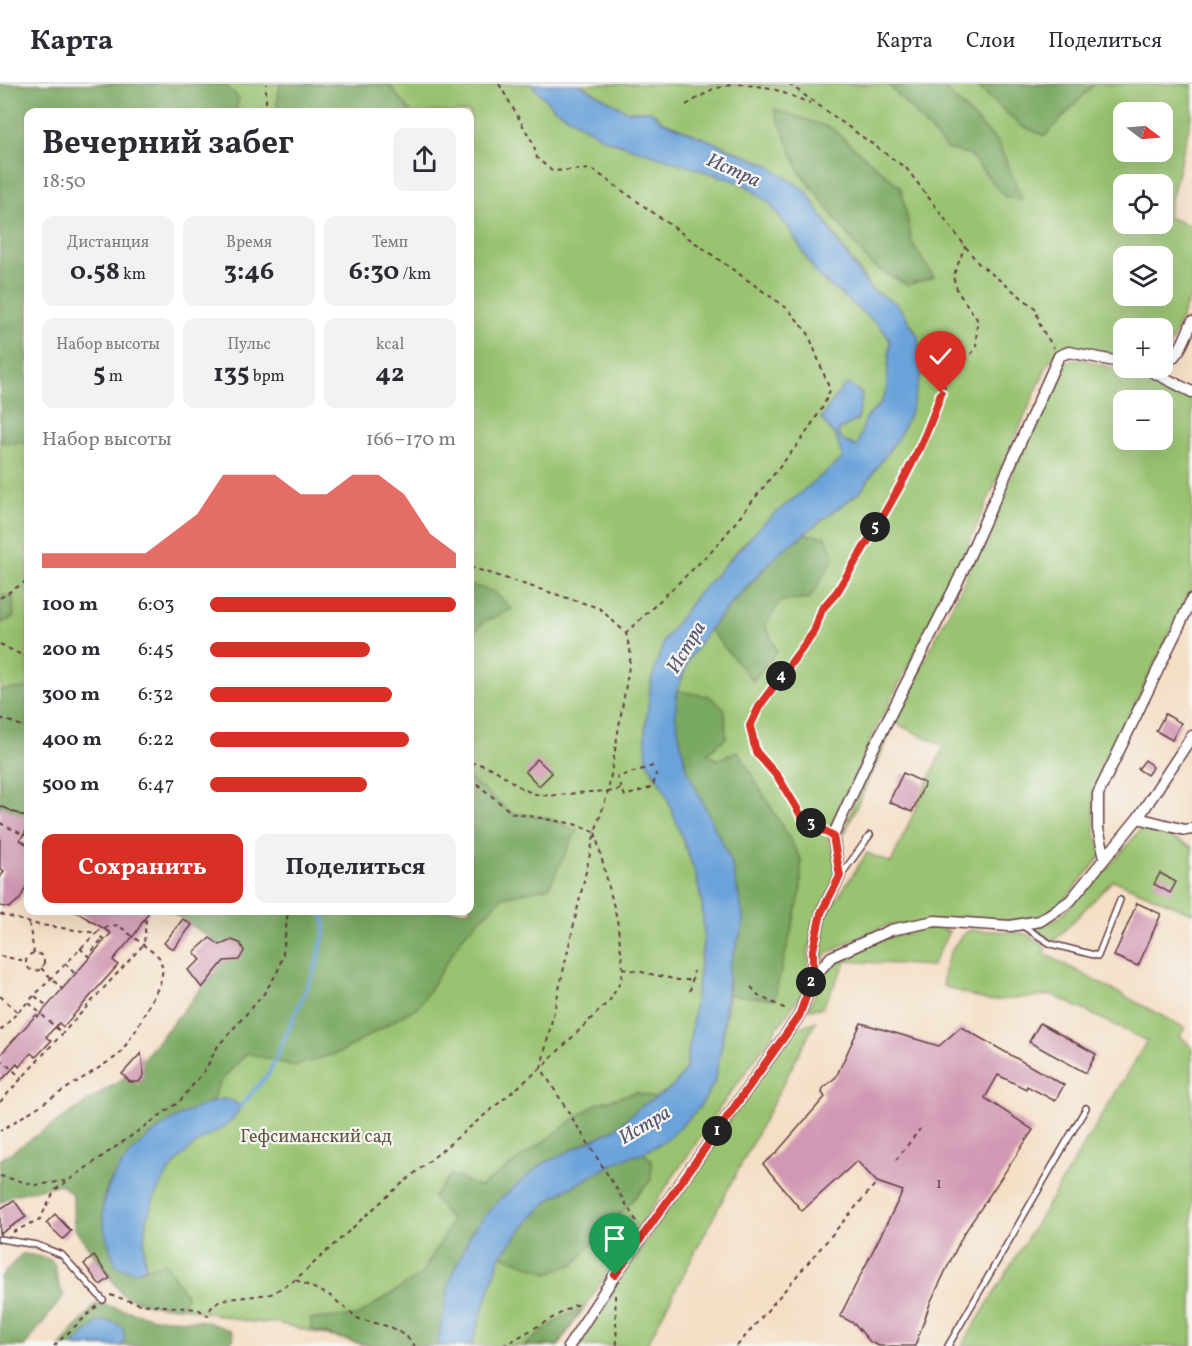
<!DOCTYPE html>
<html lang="ru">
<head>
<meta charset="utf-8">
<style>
  body { margin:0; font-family:Vollkorn,serif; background:#f2f2f3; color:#2b2b33; height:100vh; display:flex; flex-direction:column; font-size:22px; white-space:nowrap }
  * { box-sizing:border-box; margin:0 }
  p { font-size:20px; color:#7c7c81 }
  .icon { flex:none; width:33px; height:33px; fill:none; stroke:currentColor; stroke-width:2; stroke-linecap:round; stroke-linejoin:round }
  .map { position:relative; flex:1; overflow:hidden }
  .details { position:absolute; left:24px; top:24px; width:450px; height:807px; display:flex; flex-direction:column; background:#fff; border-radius:12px; box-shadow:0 6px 24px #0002 }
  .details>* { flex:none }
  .needle { width:39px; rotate:106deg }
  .buttons { position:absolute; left:1113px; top:18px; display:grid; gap:12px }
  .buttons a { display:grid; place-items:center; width:60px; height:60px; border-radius:12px; background:#fff; box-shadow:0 6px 24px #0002; font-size:30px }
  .pin { position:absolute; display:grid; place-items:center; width:51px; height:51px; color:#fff; margin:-62px -26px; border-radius:50% 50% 50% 0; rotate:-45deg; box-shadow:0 0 6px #0007 }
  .pin .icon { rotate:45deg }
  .km { position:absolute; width:30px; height:30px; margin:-15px; border-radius:50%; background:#222; color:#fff; font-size:16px; line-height:30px; text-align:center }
  .round { display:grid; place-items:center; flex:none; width:63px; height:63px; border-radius:12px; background:#f2f2f3 }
  .overview { display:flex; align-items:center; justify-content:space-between; height:102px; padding:0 18px }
  h1 { font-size:33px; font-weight:700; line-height:45px }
  .stats { display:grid; grid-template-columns:repeat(3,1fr); gap:9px; height:102px; padding:6px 18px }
  .stats div { display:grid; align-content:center; border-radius:12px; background:#f2f2f3; text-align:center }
  .stats b { font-size:26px; font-weight:700 }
  .stats small { font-size:16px; font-weight:400 }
  .stats p { font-size:16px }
  .chart { height:168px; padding:12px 18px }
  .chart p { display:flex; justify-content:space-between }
  .chart svg { width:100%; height:108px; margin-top:6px; fill:#d93025; opacity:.7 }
  .cta { display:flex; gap:12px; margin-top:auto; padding:12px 18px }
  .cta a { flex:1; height:69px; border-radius:12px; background:#d93025; color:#fff; font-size:24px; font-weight:700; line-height:69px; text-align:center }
  .cta a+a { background:#f2f2f3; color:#2b2b33 }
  ul { padding:0 18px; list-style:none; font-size:20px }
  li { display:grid; grid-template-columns:96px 72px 1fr; align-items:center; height:45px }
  li i { height:15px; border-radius:8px; background:#d93025 }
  header { display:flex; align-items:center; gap:36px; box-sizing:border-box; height:84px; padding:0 30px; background:#fff; border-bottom:2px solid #e1e1e2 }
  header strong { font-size:28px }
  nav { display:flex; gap:33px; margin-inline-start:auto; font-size:21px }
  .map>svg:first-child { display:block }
  .green { fill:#99c36f; stroke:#72714d; stroke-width:1.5; fill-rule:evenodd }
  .forest { fill:#7aa962; stroke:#626446; stroke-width:1.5 }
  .water { fill:#6ba3da; stroke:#5a6182; stroke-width:1.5 }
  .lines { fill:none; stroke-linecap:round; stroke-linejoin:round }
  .stream { stroke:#6ba3da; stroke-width:4 }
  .building { fill:#d198b3 }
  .lane-casing { stroke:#643c42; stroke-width:8 }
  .street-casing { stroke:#643c42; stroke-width:13 }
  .path { stroke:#643c42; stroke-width:2; stroke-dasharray:4.5 4.5; stroke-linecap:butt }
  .lane { stroke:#fff; stroke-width:5 }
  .street { stroke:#fff; stroke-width:10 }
  .route-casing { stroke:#fff; stroke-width:12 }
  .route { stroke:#d93025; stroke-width:8 }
  .labels { text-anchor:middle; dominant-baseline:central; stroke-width:4.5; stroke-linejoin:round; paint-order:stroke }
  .number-label { font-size:15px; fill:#6c3d4d }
  .park-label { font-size:18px; fill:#62503f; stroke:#f6f6f2 }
  .water-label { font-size:20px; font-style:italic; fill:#575471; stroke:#f6f6f2 }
</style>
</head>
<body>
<header>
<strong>Карта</strong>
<nav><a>Карта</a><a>Слои</a><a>Поделиться</a></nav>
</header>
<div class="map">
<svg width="1192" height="1262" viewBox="0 0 1192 1262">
  <rect width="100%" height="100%" fill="#f6f6f2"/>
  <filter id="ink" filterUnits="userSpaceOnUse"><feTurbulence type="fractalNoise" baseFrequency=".0167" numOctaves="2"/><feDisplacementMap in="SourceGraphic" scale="12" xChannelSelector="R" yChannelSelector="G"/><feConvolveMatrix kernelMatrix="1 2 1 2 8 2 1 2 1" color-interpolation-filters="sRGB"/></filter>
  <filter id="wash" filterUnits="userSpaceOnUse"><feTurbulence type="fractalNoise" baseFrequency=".008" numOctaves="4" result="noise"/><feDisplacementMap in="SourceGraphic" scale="24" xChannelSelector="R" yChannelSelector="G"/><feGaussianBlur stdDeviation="1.35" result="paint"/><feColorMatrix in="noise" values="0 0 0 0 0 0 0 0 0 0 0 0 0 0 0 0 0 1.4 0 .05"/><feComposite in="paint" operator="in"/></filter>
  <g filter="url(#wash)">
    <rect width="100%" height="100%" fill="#f4dec4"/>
    <g class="green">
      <path d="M0 0H531L554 24 744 100 769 119 788 143 817 191 882 244 890 256 887 304 881 319 867 334 857 363 843 357 838 350 839 346 858 335 862 310 848 300 821 334 836 353 843 374 745 458 721 485 664 556 651 598 652 687 664 705 696 791 702 819 704 852 686 985 673 1003 639 1024 472 1147 437 1262H370L277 1239 251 1238 181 1223 149 1221 123 1211 74 1143 73 1111 61 1100 125 993 130 998H139L144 991 143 983 139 980 224 877 239 876 244 867 240 859 232 856 223 862 171 827 470 826V28H28V734L0 722Z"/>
      <path d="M579 0H1192V30L1167 133 1192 142V208L1163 277 1162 244H1124L1123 275C1106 270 1073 255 1057 268 1053 271 1049 280 1046 284L956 488 867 663 828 751 836 781 835 795 808 867V888L800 912 721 1022 558 1262H471L501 1171 714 999 722 960 728 911 717 753 686 684 677 607 689 575 709 545 780 468 861 407 900 350 911 327 897 220 871 205 825 136 785 93 766 80 662 37 654 29 627 27ZM1124 28H1162V68H1124ZM1124 100H1162V140H1124ZM1124 172H1162V212H1124Z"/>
      <path d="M1078 274 1156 297 1192 313V503L1093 707 1095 746 1102 771 1067 813 1044 831 1010 837 889 841 850 857 827 870 815 884 825 833 867 769 891 779 944 662 895 639 841 757 856 712 961 504 1062 279ZM1124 316H1162V356H1124Z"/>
      <path d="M1144 741 1192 763V829L1113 796 1054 857 1032 844 1058 834 1110 782Z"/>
      <path d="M935 843 949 847 932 882 847 877 822 924 808 925C814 913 820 892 830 883 859 858 899 850 935 843Z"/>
      <path d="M970 846 1015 848 1028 851 1047 864 1043 869 1185 944 1180 952 1192 963V1262H962L1147 957 1053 911 988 917 943 902C942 882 953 856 970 846Z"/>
      <path d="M816 937 646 1262H574L791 946Z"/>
    </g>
    <g class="forest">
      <path d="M0 0H225L239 15 235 28H28V359L0 358Z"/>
      <path d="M280 0H388L411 28H345L320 25 279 28 277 21Z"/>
      <path d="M888 0H940L998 58 1023 117 1004 112 970 71 947 65Z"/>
      <path d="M975 0H1094L1045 52 1020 41Z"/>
      <path d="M774 25 831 44 901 104 912 159 934 193 907 201 871 181 800 88Z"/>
      <path d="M805 450 826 453 834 474 810 514 781 517 765 541 777 567 753 597 709 545 780 468Z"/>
      <path d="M470 501 494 508 512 525 482 539 470 553Z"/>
      <path d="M0 512H13L14 533 1 539Z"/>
      <path d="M28 604V734L0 722V606Z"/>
      <path d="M677 607 709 612 725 626 726 654 707 669 718 676 738 667 801 775V808L774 915 728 911 729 883 742 845 743 831 731 778 686 684 675 630Z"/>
      <path d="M470 695 512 729 544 733 577 746 549 803 503 813 464 851 419 922 341 968 294 982 247 969 221 997 211 1018C178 1031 99 1084 103 1125 104 1137 128 1175 134 1188L165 1179 187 1212 181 1223 149 1221 123 1211 74 1143 73 1111 61 1100 12 1111 0 1119V1076L125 993 130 998H139L144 991 143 983 139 980 224 877 239 875 244 867 240 859 232 856 222 862 171 827 470 826Z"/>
      <path d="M636 1008 655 1014 615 1045 541 1081 472 1147 450 1197 437 1262H370L312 1246 311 1235 357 1232 422 1190 452 1137 433 1113 451 1091 480 1103 596 1020Z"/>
      <path d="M643 1069 652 1076 651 1096 574 1180 548 1189 501 1171 530 1135 553 1113 620 1076Z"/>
      <path d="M22 1170C72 1175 46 1183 64 1211L25 1262H0V1194Z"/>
      <path d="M97 1219 154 1234 205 1237 231 1247 234 1254 230 1258 208 1262H60Z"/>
      <path d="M581 1226 558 1262H524L561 1234Z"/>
    </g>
    <g class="water">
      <path d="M531 0H579L627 27H650L662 37 766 80 807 108 840 162 870 205 897 220 907 234 918 252 921 290 911 327 900 350 861 407 780 468 734 516 709 545 689 575 677 607 675 630 686 684 731 778 743 831 742 845 729 883 722 960 714 999 700 1023 667 1056 643 1069 620 1076 553 1113 530 1135 501 1171 471 1262H437L450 1197 472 1147 498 1117 541 1081 615 1045 639 1024 673 1003 686 985 704 852 702 819 696 791 664 705 647 677 645 646 651 598 664 556 695 513 765 438 843 374 836 353 821 334 842 304 848 300 862 310 858 335 839 346 838 350 843 357 857 363 866 334 881 319 887 304 890 256 882 244 817 191 788 143 769 119 744 100 604 55 554 24Z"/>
      <path d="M224 1015 235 1018 240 1023C232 1042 219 1045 203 1055 162 1083 137 1133 146 1183L134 1188 116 1182C110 1164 101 1143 103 1124 109 1072 176 1025 224 1015Z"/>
      <path d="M99 1237 114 1238 123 1244 125 1257 121 1262H72Z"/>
    </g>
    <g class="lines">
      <path class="stream" d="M240 1023 269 989 316 883 325 846 323 826"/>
    </g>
    <g id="blocks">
      <g class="building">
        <path d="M1165 630 1181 639 1172 656 1156 647Z"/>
        <path d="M537 675 552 689 539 702 525 687Z"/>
        <path d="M1145 676 1153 683 1147 691 1138 685Z"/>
        <path d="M903 689 925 699 912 728 889 718Z"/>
        <path d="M0 722 28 734V744L20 756 28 761V799L20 815 9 824 0 822V794L4 787 0 784Z"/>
        <path d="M1160 789 1176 798 1170 809 1154 800Z"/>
        <path d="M1137 819 1161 830 1138 882 1114 872Z"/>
        <path d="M73 826H150L135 850 113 876 118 881 94 908 63 943 59 939 46 953 51 957 36 973 31 969 19 983 17 980 0 998V971L36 931 38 933 111 849Z"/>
        <path d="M183 835 192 841 174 864H171L164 859Z"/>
        <path d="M210 854 220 861 232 856 240 859 244 867 239 876 224 877 202 904 188 886 201 876 194 868Z"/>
        <path d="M861 939 939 962 961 943 1064 1001 1055 1017 1027 1002 1026 1005 998 991 985 1014 1033 1046 963 1151 931 1217 915 1262H879L870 1258 855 1240 840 1232 903 1107 877 1098 857 1077 802 1127 763 1080 776 1069 825 1013 822 1009 823 1004 836 993Z"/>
        <path d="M1040 939 1096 970 1086 989 1029 958Z"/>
        <path d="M141 969 144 991 139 998H130L122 990Z"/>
        <path d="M14 1116 26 1133 0 1150V1125Z"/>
        <path d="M55 1130 71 1147 63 1155 46 1139Z"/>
        <path d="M94 1172 110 1194 100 1201 84 1180Z"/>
      </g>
    </g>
  </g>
  <g filter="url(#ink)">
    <use href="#blocks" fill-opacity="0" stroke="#643c42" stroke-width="1.5"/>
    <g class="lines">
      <defs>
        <g id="lane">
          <path d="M841 791 870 751"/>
          <path d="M1021 841 1051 860 1098 872 1120 816"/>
          <path d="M0 1155 37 1161 62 1171 103 1216"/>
          <path d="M948 1262 1086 1024"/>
        </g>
        <g id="street">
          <path d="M1162 280C1180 274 1185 253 1192 238"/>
          <path d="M1145 284 1192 308"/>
          <path d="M1138 734 1192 652"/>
          <path d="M1105 773 1098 745V710L1192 515"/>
          <path d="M813 894 831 873 891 846 935 837 1010 842 1040 837 1070 817 1138 734 1185 746 1192 745"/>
          <path d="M569 1262 615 1191 799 932 813 894V866L821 829 840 792 833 752 873 665 958 497 1059 272 1069 268 1124 279"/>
        </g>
      </defs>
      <use href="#lane" class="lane-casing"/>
      <use href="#street" class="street-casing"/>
      <g class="path">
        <path d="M499 0 533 59 537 74 552 87 592 85 788 225 808 249 830 306 824 321 802 355 715 464 626 549"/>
        <path d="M739 0 771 4 810 19"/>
        <path d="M789 0 907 85 978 179 1035 224 1041 244 1054 264"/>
        <path d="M686 21 713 5 734 0"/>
        <path d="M266 28V0"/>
        <path d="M470 483 599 524 626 549 631 571 608 708 621 705"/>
        <path d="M0 514 28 496"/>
        <path d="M0 560 28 574"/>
        <path d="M0 634 28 644"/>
        <path d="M653 682 617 693 625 712 653 703 656 689"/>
        <path d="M470 694 512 729 574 740 595 748 541 984 639 1141"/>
        <path d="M0 739 28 753"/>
        <path d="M823 746 802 733 778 693 756 668 750 642 760 621 814 547 822 525 837 508 929 347 941 309 954 286 976 265 977 235 958 208 953 193 965 162"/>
        <path d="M0 830 34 840 96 849 103 844 118 841 159 873 163 885 160 900 136 946 119 971 0 1047"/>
        <path d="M29 839 34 869"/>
        <path d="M80 864 88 872 102 855"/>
        <circle cx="35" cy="878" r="9"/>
        <path d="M0 872 26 877"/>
        <path d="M65 879 75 890"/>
        <path d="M41 884 62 905"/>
        <path d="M623 884 678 896H692"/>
        <path d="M751 903 759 912 788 926"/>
        <path d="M690 907 694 887"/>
        <path d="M0 912 18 928 0 947"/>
        <path d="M35 912 47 922"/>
        <path d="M29 919 63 950"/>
        <path d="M18 928 96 849 105 856"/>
        <path d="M0 975 22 994"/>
        <path d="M0 1018 144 860 146 834"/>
        <path d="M896 1076 920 1045"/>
        <path d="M0 1092 36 1101 65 1097"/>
        <path d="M13 1148 40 1135 55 1106 179 1018 205 986 218 962 263 911 277 889 283 870 288 826"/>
        <path d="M296 1196 329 1211 359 1235 391 1243 407 1253 415 1262"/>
        <path d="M110 1211 140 1220 198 1225 208 1232 211 1224 220 1216 271 1210 295 1196 392 1108 541 984 610 916 621 897 623 884 617 835 595 748 608 708C588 705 548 716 532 709 507 699 500 681 470 679"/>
        <path d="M615 1211 617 1262"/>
        <path d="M54 1262 97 1222"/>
        <path d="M503 1262 575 1221H582"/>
        <path d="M737 1262 877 1098"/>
      </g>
      <use href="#lane" class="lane"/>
      <use href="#street" class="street"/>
    </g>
  </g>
  <g class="lines" filter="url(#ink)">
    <defs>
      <path id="route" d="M615 1191 799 932 813 894V866L821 829 840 792 833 752 802 733 778 693 756 668 750 642 760 621 814 548 822 525 837 508C875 444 919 380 941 309"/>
    </defs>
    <use href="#route" class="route-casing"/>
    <use href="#route" class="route"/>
  </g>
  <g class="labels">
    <g class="number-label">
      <text x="939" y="1100">1</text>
    </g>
    <g class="park-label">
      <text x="316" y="1053">Гефсиманский сад</text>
    </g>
    <g class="water-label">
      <text transform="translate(733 87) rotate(24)">Истра</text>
      <text transform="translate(687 564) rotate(-59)">Истра</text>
      <text transform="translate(645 1042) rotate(-31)">Истра</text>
    </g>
  </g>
</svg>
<div class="buttons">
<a><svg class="needle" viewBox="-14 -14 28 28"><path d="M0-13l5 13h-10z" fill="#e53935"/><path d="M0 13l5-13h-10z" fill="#7c7c81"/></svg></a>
<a><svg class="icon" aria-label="locate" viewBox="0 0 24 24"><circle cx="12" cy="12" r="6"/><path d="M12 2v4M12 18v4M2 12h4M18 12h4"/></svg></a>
<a><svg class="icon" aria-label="layers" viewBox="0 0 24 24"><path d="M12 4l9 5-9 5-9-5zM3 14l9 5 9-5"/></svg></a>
<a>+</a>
<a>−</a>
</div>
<div class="pin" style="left:615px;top:1191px;background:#1e9e55"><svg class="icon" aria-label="arrive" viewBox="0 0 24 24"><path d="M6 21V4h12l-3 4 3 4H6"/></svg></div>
<div class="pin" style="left:941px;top:309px;background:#d93025"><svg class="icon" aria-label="check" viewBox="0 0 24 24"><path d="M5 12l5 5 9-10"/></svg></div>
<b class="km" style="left:717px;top:1047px">1</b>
<b class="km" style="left:811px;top:898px">2</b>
<b class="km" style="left:811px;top:739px">3</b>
<b class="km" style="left:781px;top:592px">4</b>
<b class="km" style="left:875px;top:443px">5</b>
<section class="details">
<div class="overview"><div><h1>Вечерний забег</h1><p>18:50</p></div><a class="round"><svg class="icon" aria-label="share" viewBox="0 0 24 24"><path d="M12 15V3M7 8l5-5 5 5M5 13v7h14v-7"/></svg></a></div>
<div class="stats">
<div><p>Дистанция</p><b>0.58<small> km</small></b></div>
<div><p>Время</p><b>3:46</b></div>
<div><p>Темп</p><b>6:30<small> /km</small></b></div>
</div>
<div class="stats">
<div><p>Набор высоты</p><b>5<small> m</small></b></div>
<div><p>Пульс</p><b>135<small> bpm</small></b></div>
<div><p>kcal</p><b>42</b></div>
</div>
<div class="chart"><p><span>Набор высоты</span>166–170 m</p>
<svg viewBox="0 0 160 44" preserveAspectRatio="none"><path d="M0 44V38L10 38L20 38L30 38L40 38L50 30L60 22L70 6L80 6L90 6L100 14L110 14L120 6L130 6L140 14L150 30L160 38V44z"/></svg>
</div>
<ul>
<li><b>100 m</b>6:03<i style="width:100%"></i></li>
<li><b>200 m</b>6:45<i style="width:65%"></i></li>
<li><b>300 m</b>6:32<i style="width:74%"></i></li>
<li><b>400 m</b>6:22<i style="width:81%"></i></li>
<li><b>500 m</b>6:47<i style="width:64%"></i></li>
</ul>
<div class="cta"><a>Сохранить</a><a>Поделиться</a></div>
</section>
</div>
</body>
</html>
